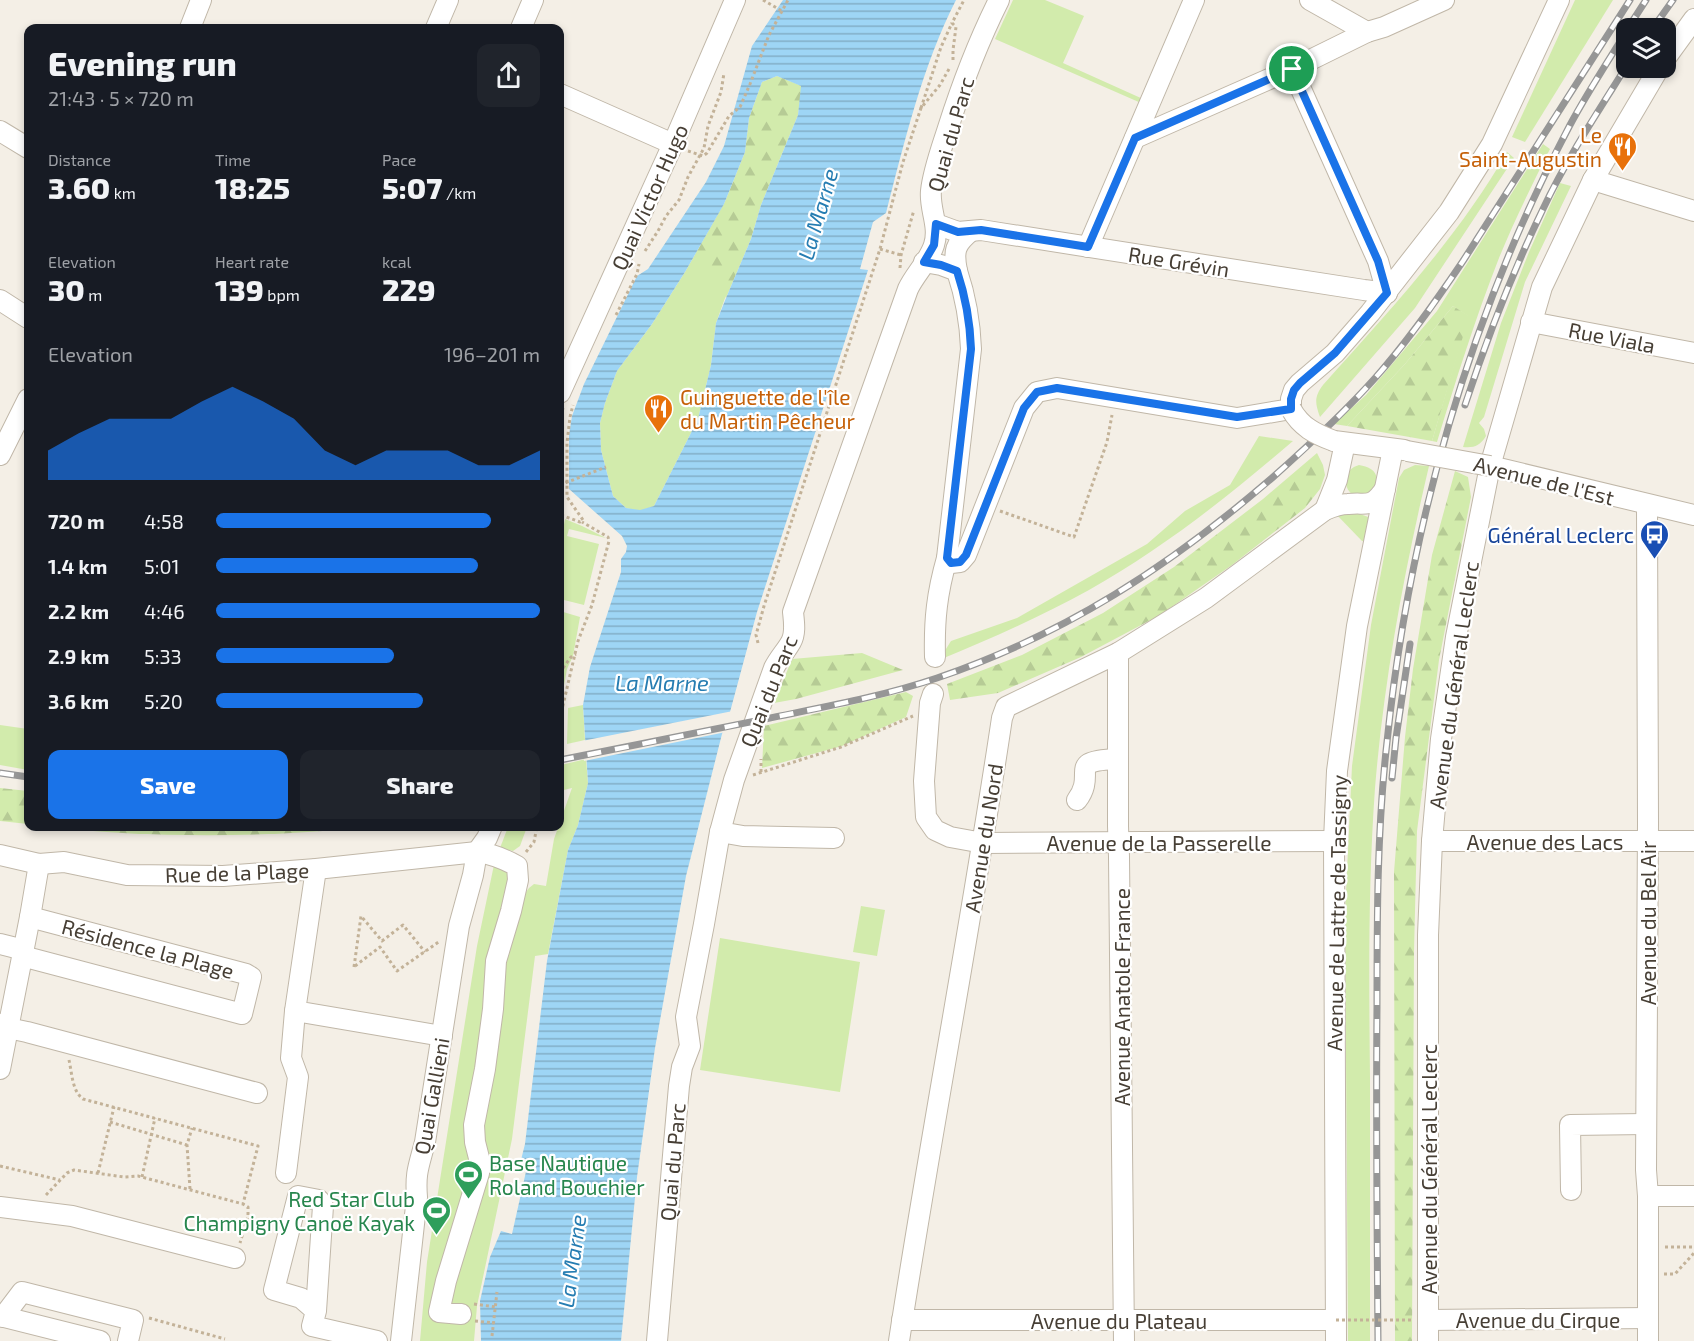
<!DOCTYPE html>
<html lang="en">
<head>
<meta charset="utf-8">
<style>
  body { margin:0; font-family:"Exo 2",sans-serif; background:#20242c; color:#f1f3f6; height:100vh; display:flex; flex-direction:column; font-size:22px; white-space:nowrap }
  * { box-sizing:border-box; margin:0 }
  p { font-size:20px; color:#9ea1a6 }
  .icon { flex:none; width:33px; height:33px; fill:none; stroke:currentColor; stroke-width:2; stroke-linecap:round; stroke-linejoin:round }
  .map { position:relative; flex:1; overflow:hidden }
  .panel { position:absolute; left:24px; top:24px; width:540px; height:807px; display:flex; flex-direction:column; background:#171b24; border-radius:12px; box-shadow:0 3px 9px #0003 }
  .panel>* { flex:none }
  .tools { position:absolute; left:1616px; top:18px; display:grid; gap:12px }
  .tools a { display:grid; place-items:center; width:60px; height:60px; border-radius:12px; background:#171b24; box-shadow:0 3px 9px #0003; font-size:30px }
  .pin { position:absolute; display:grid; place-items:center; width:51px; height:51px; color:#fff; margin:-26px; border:3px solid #fff; border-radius:50%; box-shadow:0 2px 6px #0007 }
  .round { display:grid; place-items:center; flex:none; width:63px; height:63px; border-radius:12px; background:#20242c }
  .overview { display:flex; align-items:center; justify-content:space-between; height:102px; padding:0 24px }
  h1 { font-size:33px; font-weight:800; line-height:45px }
  .stats { display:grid; grid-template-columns:repeat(3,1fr); gap:9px; height:102px; padding:6px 24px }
  .stats div { display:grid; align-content:center }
  .stats b { font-size:30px; font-weight:800 }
  .stats small { font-size:16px; font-weight:400 }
  .stats p { font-size:16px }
  .chart { height:168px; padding:12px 24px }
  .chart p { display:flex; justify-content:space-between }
  .chart svg { width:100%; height:108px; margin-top:6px; fill:#1a73e8; opacity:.7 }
  .button { display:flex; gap:12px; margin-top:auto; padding:12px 24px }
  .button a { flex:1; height:69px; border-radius:12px; background:#1a73e8; color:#fff; font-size:24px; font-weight:800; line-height:69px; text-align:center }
  .button a+a { background:#20242c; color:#f1f3f6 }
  ul { padding:0 24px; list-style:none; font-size:20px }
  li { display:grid; grid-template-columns:96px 72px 1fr; align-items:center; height:45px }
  li i { height:15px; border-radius:8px; background:#1a73e8 }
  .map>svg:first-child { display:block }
  .green { fill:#d2ebac }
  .forest { fill:url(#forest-firs) }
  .water { fill:url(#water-rules); fill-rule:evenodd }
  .pier { fill:#f4efe6 }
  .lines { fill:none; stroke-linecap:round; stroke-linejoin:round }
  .minor-casing { stroke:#c0b7a8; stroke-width:22 }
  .path { stroke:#c3b298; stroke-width:3; stroke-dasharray:3 3; stroke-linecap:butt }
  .minor { stroke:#fff; stroke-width:20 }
  .rail-casing { stroke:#969696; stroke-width:7 }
  .rail { stroke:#fff; stroke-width:4.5; stroke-dasharray:14; stroke-linecap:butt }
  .minor-bridge-casing { stroke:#c0b7a8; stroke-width:22; stroke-linecap:butt }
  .path-bridge { stroke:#c3b298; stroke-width:3; stroke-dasharray:3 3; stroke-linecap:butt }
  .minor-bridge { stroke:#fff; stroke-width:20 }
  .route-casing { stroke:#fff; stroke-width:12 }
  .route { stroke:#1a73e8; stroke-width:8 }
  .labels { text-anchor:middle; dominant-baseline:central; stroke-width:4.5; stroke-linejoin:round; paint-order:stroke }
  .street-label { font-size:21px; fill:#473f35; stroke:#fff }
  .food-label { font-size:21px; fill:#c56008; stroke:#fff; text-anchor:end }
  .transit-label { font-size:21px; fill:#164399; stroke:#fff; text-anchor:end }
  .leisure-label { font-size:21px; fill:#27864d; stroke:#fff; text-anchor:start }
  .water-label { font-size:22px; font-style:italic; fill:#267db2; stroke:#fff }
</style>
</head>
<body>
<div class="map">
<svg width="1694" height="1341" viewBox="0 0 1694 1341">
  <defs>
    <pattern id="forest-firs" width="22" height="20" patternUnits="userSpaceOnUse" patternTransform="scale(1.5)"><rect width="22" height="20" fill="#d2ebac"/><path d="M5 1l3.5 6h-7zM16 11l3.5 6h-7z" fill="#b6cb95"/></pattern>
    <pattern id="water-rules" width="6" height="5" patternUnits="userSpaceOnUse" patternTransform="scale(1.5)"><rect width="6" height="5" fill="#9ed5f5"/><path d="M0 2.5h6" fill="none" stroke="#83aec7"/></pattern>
  </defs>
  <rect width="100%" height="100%" fill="#f4efe6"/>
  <g class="green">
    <path d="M1013 0H1045L1084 16 1063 63 1143 99 1141 103 995 39Z"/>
    <path d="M1575 0H1613L1525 142 1512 137Z"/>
    <path d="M802 86 716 323 711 365 698 419 654 506 640 511 626 508 613 496 601 450 600 423 605 403 617 371 652 324 685 272 724 204Z"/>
    <path d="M1543 144 1550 149C1532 185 1514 221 1499 258 1475 319 1456 380 1437 442L1432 441 1468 316 1453 306 1405 364 1347 426 1334 424 1366 395 1437 311Z"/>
    <path d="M1507 152 1514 158 1415 308 1320 417C1315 403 1314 397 1323 385 1389 311 1457 239 1507 152Z"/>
    <path d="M1560 183 1571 186 1525 282 1484 417 1479 423 1484 429 1486 436C1480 446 1474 448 1463 447L1501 323 1529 252Z"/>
    <path d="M1259 436 1293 441C1229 496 1162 549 1089 590 1040 617 990 639 939 660L951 641 1017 618 1147 544 1185 511 1230 485Z"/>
    <path d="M1359 465C1378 468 1381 479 1371 494L1353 495C1341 486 1344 469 1359 465Z"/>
    <path d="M1415 465 1429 466C1404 572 1384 679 1375 788 1368 885 1369 981 1370 1078 1370 1166 1370 1253 1370 1341H1348L1345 913 1352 766 1371 625 1399 478 1404 470Z"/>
    <path d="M1346 509 1371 518 1367 542 1362 541 1335 513Z"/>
    <path d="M565 519 582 526 606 538 569 529 567 536 599 544 584 605 560 599V546Z"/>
    <path d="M560 611 580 617 573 656 567 669 560 707Z"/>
    <path d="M583 705 585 740 567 744 568 708Z"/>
    <path d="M0 725 28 729V770L0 765Z"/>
    <path d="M586 759 588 783 578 825 568 850 548 954 535 956 512 1139 477 1306 474 1341H420L427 1262 477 946 495 860 511 870 517 904 529 888 534 884 546 886 554 839 572 788 560 791 561 765Z"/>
    <path d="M508 827H527L520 846 513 851 500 848Z"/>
    <path d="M861 906 885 910 877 956 853 952Z"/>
    <path d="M720 938 860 962 840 1092 700 1070Z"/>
  </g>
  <g class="forest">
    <path d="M777 76 802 86 798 115 761 205 751 239 726 298 713 270 695 255 724 204 745 152 749 118 762 82Z"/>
    <path d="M1453 306 1469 316 1432 441 1347 426 1405 364Z"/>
    <path d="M1317 453 1323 465 1325 475 1320 489 1305 508 1232 565 1160 615 1081 657 998 693 950 700 947 684 1022 655 1103 613 1174 567 1263 499Z"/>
    <path d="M1455 471 1468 477 1471 497 1439 660 1417 831 1414 951 1412 1341H1395L1394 872 1405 737 1413 669 1432 555Z"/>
    <path d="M862 653 903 670 796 699 774 703 792 659Z"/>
    <path d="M906 692 913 696 906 717 842 746 762 768 764 726Z"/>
    <path d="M0 788 28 791V824L0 821Z"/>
    <path d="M46 827V826L369 827C263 838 153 838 46 827Z"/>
  </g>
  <path class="water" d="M783 0H956C923 64 904 143 886 213L873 222 860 269 868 270 757 612 730 712 722 734 686 876 655 1048 637 1177 621 1341H481L480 1301 490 1257 501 1231 512 1234 527 1167 520 1164 525 1144 547 961 568 850 578 825 588 783 583 705 590 667 621 572V559L626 552 627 546 622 536 569 489V435L572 416 584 384 637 276 648 269 706 182 724 146 752 46ZM777 76 801 86 798 115 761 205 751 239 726 298 716 323 711 365 698 419 654 506 640 510 626 508 613 496 601 450 600 423 605 403 617 371 652 324 685 272 724 204 745 152 749 118 762 82Z"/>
  <path class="pier" d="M733 711 726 732 584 761 582 741Z"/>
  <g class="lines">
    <defs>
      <g id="minor">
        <path d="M1310 0 1367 32"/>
        <path d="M190 28 201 0"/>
        <path d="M436 28 448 0"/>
        <path d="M521 28 533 0"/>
        <path d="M1665 59 1694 19"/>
        <path d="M1292 69 1378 261 1387 293"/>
        <path d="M560 94 673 144"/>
        <path d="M0 131 28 148"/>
        <path d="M1135 138 1292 69 1367 32 1384 27 1444 0"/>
        <path d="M1593 180 1694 211"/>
        <path d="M936 224 958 232 981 230 1364 290 1387 293"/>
        <path d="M1088 247 1194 0"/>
        <path d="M924 262 941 265 957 271C966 298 970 320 971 349L947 558C937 593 934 620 935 657"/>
        <path d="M957 271C953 251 955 244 971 231"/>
        <path d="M0 300 28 318"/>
        <path d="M1531 322 1694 353"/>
        <path d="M560 393 673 144 735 0"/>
        <path d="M1334 441 1404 450"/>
        <path d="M0 455 28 399"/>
        <path d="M1490 466 1694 515"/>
        <path d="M1647 505 1648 823 1646 1170 1648 1196V1341"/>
        <path d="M1325 510 1337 480 1345 443"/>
        <path d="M947 558 951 563 960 562 966 555 1024 408 1037 392 1057 388 1237 418 1291 409V399L1294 390 1300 383 1335 353 1370 313 1449 212 1492 144 1559 0"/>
        <path d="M1118 653V826L1119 857 1124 1341"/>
        <path d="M933 694 930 703 924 781 926 817 935 830 950 837 983 843 1334 841"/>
        <path d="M1077 800C1098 772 1064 761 1118 759"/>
        <path d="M720 832 743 836 834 838"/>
        <path d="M1432 841H1694"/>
        <path d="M0 855 39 864 64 862 127 875 223 876 316 869 477 852C492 854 503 858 517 866L518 880 511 911 496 961 493 1009 485 1069 474 1125 475 1142 480 1162 479 1173 446 1281 439 1312 461 1314"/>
        <path d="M316 869 295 1011 442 1036"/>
        <path d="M0 944 24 950"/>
        <path d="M22 956 242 1014 251 977 246 974 30 917"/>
        <path d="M0 1024 8 1028 27 1032 257 1093"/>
        <path d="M0 1069 30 917 39 864"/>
        <path d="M286 1173 298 1077 291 1058 295 1011"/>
        <path d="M1571 1190 1570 1125 1646 1124"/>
        <path d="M1648 1196H1694"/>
        <path d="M0 1207 72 1216 235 1258"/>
        <path d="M316 1311 301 1298 274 1290 298 1196 319 1200 323 1206 316 1311 312 1326 377 1341"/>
        <path d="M0 1316 100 1341"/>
        <path d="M3 1317 22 1292 133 1320 128 1341"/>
        <path d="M902 1320H1336"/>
        <path d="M1428 1320 1648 1318"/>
        <path d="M401 1341 417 1197C415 1172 419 1166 425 1142L459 926 473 875 477 852 487 838 492 826"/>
        <path d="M657 1341 679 1086 682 1067 690 1046 686 1017 704 924 720 832 734 780 774 668C779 658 786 651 791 642 796 633 794 622 793 612L908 289C915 274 929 261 934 245 940 226 929 209 931 191 933 171 942 147 948 128 962 84 978 42 999 0"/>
        <path d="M899 1341C931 1133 971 926 1002 718L1006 707 1118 653 1206 598 1325 510C1332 507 1340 504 1348 504 1368 502 1371 509 1385 489"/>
        <path d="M1336 1341 1334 841 1337 771 1357 626 1393 449"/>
        <path d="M1428 1341V935L1432 841 1441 739 1456 637 1490 466 1542 287 1593 180 1659 68"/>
      </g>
    </defs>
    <use href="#minor" class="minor-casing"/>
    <g class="path">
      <path d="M763 0 782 11"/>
      <path d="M953 60V50L956 27 952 23 964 0"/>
      <path d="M949 69 940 85 921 108 941 47 952 23"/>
      <path d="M688 151 703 156 707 153 729 116 740 107 750 84 769 35 788 0"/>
      <path d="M880 249 901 255"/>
      <path d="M645 251 658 231 666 216 679 200 688 177 704 148 708 126 721 92 724 73"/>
      <path d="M900 268 901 255 914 210"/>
      <path d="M616 315 637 274 639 264"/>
      <path d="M560 421 563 408"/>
      <path d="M560 473 561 524 560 535"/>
      <path d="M1000 511 1074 537 1107 442 1112 415"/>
      <path d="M561 515 580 522 583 520 567 497V443L570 417 573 405"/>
      <path d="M758 643 756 635 764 606 880 249 903 162 921 108"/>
      <path d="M563 668 571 657 576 654"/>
      <path d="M560 718 578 641 592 605 609 541 608 537 582 522"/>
      <path d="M761 772V759"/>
      <path d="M753 775 841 747 913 716"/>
      <path d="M526 852 534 842 537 826"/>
      <path d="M355 966 380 947 397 971 440 941"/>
      <path d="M354 967 361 916 382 941 403 925 425 952"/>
      <path d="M69 1060C72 1073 72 1091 83 1099L258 1146 243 1204"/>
      <path d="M110 1122 187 1145"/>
      <path d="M0 1166 60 1180"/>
      <path d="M98 1173 114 1107"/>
      <path d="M142 1177 155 1118"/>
      <path d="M190 1189 187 1145 192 1128"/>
      <path d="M46 1195 67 1173 74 1170 124 1177 138 1176 243 1204 248 1207V1216L240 1243"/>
      <path d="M1665 1247H1694"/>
      <path d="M1664 1274H1675L1694 1253"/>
      <path d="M474 1304 496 1307"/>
      <path d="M149 1318 225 1339"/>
      <path d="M475 1321 494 1323"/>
      <path d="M492 1336 497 1292"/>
    </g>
    <use href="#minor" class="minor"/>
    <defs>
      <g id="rail">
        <path d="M1628 28 1646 0"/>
        <path d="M1653 28 1673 0"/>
        <path d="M1465 405C1487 338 1512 273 1543 209 1566 160 1597 113 1626 67"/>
        <path d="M560 760C628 747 696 733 765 719 823 707 881 697 937 678 1066 634 1170 566 1272 478 1308 446 1344 413 1376 377 1408 341 1436 301 1463 261L1630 0"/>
        <path d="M0 773 28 777"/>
        <path d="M1392 778 1396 738 1410 644"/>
        <path d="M1378 1341C1377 1230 1376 1119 1377 1007 1377 919 1377 830 1387 742 1409 528 1469 316 1570 125 1587 93 1607 63 1626 32"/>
      </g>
    </defs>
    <use href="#rail" class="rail-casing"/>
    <use href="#rail" class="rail"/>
    <defs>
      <g id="minor-bridge">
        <path d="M1291 409C1301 427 1315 434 1334 441"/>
        <path d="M1407 451 1490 466"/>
      </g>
    </defs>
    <use href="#minor-bridge" class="minor-bridge-casing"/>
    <g class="path-bridge">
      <path d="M560 485 606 467"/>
      <path d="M1336 1320H1412"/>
    </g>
    <use href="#minor-bridge" class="minor-bridge"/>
  </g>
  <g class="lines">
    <defs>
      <path id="route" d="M1292 69 1378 261 1387 293 1335 353 1300 383 1294 390 1291 399V409L1237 417 1057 388 1037 392 1024 408 966 555 960 562 951 563 947 558 971 349C970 320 966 298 957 271L941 265 924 262 934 245 936 224 958 232 981 230 1088 247 1135 138Z"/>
    </defs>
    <use href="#route" class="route-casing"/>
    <use href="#route" class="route"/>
  </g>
  <defs>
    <symbol id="restaurant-pin" viewBox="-11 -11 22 30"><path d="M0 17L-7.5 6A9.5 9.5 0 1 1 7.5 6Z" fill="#e8710a" stroke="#fff"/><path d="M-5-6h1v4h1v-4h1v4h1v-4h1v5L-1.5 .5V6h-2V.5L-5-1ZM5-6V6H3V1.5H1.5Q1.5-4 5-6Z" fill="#fff"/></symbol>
    <symbol id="bus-pin" viewBox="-11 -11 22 30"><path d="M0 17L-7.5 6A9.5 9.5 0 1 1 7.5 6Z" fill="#1a4fb4" stroke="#fff"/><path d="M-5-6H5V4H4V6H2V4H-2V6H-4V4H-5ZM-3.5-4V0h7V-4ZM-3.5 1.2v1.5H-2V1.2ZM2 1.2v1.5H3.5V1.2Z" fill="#fff"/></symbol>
    <symbol id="stadium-pin" viewBox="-11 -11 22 30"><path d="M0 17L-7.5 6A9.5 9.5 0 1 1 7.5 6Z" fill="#2e9e5b" stroke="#fff"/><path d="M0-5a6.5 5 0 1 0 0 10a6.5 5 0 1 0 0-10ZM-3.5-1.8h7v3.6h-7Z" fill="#fff"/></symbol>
  </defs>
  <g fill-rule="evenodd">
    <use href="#restaurant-pin" x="1606" y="130" width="33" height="45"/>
    <use href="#restaurant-pin" x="642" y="392" width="33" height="45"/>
    <use href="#bus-pin" x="1638" y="518" width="33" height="45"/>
    <use href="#stadium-pin" x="452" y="1158" width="33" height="45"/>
    <use href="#stadium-pin" x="420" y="1194" width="33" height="45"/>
  </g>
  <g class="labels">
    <g class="street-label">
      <text transform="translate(950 134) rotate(-74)">Quai du Parc</text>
      <text transform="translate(649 197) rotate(-66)">Quai Victor Hugo</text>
      <text transform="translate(1179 261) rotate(9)">Rue Grévin</text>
      <text transform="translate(1612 337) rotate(11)">Rue Viala</text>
      <text transform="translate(1544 480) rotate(14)">Avenue de l'Est</text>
      <text transform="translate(1453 685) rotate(-82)">Avenue du Général Leclerc</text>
      <text transform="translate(768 691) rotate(-68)">Quai du Parc</text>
      <text transform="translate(983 838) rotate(-81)">Avenue du Nord</text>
      <text x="1545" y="841">Avenue des Lacs</text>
      <text x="1159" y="842">Avenue de la Passerelle</text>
      <text transform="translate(237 872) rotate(-2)">Rue de la Plage</text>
      <text transform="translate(1336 913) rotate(-89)">Avenue de Lattre de Tassigny</text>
      <text transform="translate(1647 923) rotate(-90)">Avenue du Bel Air</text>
      <text transform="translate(148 948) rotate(15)">Résidence la Plage</text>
      <text transform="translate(1121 997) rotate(-90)">Avenue Anatole France</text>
      <text transform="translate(431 1096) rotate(-80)">Quai Gallieni</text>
      <text transform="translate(672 1162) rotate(-85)">Quai du Parc</text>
      <text transform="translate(1428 1169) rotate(-90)">Avenue du Général Leclerc</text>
      <text x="1538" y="1319">Avenue du Cirque</text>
      <text x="1119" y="1320">Avenue du Plateau</text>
    </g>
    <g class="food-label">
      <text x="1602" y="134">Le<tspan x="1602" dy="24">Saint-Augustin</tspan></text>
      <text x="680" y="396" text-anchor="start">Guinguette de l'île<tspan x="680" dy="24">du Martin Pêcheur</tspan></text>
    </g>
    <g class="transit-label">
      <text x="1634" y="534">Général Leclerc</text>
    </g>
    <g class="leisure-label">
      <text x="489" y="1162">Base Nautique<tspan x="489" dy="24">Roland Bouchier</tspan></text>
      <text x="415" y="1198" text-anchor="end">Red Star Club<tspan x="415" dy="24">Champigny Canoë Kayak</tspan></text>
    </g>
    <g class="water-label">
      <text transform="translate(817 214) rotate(-74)">La Marne</text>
      <text x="662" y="682">La Marne</text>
      <text transform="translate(571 1261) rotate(-82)">La Marne</text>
    </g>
  </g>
</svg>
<div class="tools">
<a><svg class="icon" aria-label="layers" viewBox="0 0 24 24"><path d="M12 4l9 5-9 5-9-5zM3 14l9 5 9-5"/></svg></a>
</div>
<div class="pin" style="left:1292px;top:69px;background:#1e9e55"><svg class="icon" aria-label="arrive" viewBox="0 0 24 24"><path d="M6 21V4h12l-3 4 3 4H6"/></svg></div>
<section class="panel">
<div class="overview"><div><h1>Evening run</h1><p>21:43 · 5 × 720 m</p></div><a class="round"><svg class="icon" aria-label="share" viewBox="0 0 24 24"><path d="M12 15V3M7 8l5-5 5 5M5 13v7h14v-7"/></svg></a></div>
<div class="stats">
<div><p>Distance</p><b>3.60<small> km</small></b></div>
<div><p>Time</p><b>18:25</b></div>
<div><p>Pace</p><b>5:07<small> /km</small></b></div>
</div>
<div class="stats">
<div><p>Elevation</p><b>30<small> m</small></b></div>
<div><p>Heart rate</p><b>139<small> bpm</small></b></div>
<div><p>kcal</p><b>229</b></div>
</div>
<div class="chart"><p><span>Elevation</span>196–201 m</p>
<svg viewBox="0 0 160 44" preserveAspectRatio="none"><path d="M0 44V32L10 25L20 19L30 19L40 19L50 12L60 6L70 12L80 19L90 32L100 38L110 32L120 32L130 32L140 38L150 38L160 32V44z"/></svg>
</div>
<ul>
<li><b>720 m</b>4:58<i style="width:85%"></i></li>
<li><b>1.4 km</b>5:01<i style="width:81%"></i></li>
<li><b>2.2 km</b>4:46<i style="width:100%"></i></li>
<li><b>2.9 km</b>5:33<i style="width:55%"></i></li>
<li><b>3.6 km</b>5:20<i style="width:64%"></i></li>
</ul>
<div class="button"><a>Save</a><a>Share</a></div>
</section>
</div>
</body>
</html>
